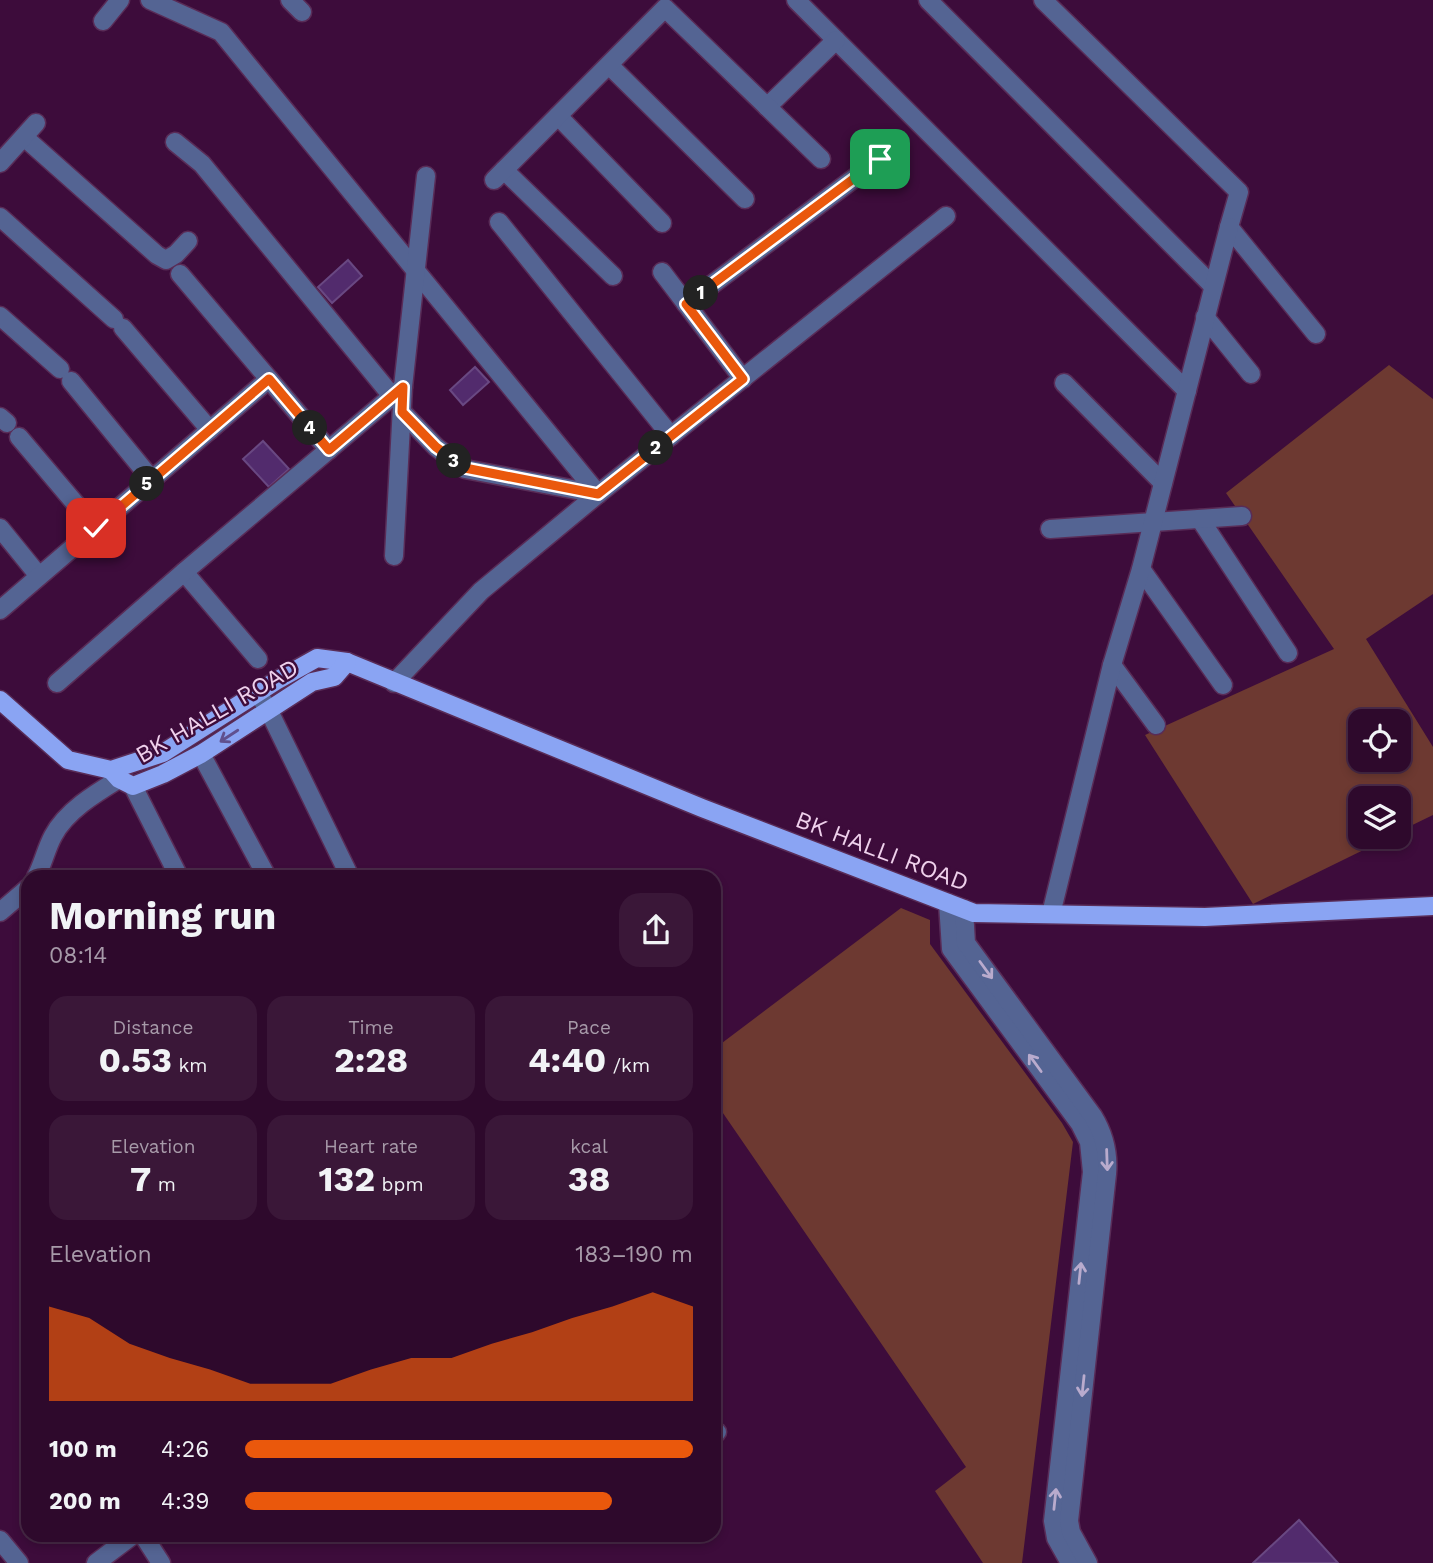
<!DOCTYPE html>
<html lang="en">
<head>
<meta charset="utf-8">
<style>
  body { margin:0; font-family:"Work Sans",sans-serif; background:#3a1738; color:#f1f3f6; height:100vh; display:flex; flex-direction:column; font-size:26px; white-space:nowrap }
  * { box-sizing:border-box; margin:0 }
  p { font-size:23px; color:#a79aa9 }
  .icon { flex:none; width:38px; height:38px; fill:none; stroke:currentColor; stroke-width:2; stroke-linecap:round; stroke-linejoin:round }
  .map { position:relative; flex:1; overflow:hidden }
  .sheet { position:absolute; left:21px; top:870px; width:700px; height:672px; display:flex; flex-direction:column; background:#2e092c; border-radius:21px; box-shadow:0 4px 10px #0003,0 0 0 2px #492a48 }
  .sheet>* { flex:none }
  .buttons { position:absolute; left:1348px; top:709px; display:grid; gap:14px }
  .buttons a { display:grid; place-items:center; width:63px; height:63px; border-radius:14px; background:#2e092c; box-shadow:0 4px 10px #0003,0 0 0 2px #492a48; font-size:35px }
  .pin { position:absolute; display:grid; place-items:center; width:60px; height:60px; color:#fff; margin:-30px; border-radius:14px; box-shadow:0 4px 10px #0006 }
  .km { position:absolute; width:35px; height:35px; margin:-18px; border-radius:50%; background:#222; color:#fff; font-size:19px; line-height:35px; text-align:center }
  .round { display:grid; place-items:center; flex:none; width:74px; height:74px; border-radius:21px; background:#3a1738 }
  .head { display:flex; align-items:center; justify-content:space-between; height:119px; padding:0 28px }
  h1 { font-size:38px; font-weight:700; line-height:52px }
  .figures { display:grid; grid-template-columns:repeat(3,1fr); gap:10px; height:119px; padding:7px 28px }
  .figures div { display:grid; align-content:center; border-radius:18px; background:#3a1738; text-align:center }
  .figures b { font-size:35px; font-weight:700 }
  .figures small { font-size:19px; font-weight:400 }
  .figures p { font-size:19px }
  .chart { height:196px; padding:14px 28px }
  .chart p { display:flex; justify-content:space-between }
  .chart svg { width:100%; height:126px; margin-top:7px; fill:#ea580c; opacity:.7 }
  ul { padding:0 28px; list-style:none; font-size:23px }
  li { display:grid; grid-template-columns:112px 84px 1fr; align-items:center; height:52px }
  li i { height:18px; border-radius:9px; background:#ea580c }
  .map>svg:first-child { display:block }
  .green { fill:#6d3931; fill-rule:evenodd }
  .building { fill:#522b6d; stroke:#694882; stroke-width:2 }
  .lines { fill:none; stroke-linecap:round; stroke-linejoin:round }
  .minor-casing { stroke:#592c57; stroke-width:21 }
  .major-casing { stroke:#592c57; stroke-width:21 }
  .minor { stroke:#546493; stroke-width:18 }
  .major { stroke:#8aa4f3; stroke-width:18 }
  .oneway { stroke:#60508e }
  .oneway2 { stroke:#b9abcd }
  .route-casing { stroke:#fff; stroke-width:14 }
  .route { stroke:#ea580c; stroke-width:9 }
  .labels { text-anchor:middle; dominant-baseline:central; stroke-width:5; stroke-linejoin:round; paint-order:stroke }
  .street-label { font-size:24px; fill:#efd1ec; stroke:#3d0c3b }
</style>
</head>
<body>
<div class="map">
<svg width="1433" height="1563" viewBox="0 0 1433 1563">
  <rect width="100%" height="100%" fill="#3d0c3b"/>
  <g class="green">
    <path d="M1389 365 1433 399V594L1366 639 1433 747V815L1398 832V798H1360V836L1390 837 1253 904 1145 735 1334 649 1226 493ZM1360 721H1398V760H1360Z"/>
    <path d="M901 908 930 920V944L1062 1123 1073 1142 1022 1563H983L935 1491 966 1467 714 1100V1049Z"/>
  </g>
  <g class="building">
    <path d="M348 260 362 276 332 303 318 287Z"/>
    <path d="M475 367 489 382 463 405 450 390Z"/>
    <path d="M263 441 289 469 269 487 243 459Z"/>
    <path d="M1299 1520 1338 1563H1253Z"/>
  </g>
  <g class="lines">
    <defs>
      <g id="minor">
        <path d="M150 0 221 32 598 494"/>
        <path d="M290 0 302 12"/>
        <path d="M796 0 1187 391"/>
        <path d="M928 0 1213 286"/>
        <path d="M1043 0 1239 192 1229 227 1316 334"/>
        <path d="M103 21 120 0"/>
        <path d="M609 65 745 199"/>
        <path d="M767 107 836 40"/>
        <path d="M558 116 662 223"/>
        <path d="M24 137 157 255 166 260 176 254 188 241"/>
        <path d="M175 142 202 164 392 396"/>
        <path d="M0 163 36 123"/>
        <path d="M504 170 613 276"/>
        <path d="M494 180 665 8 821 159"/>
        <path d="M0 217 114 319"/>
        <path d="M499 222 671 436"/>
        <path d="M662 272 743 379"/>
        <path d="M180 274 329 450"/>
        <path d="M686 304 880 159"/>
        <path d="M0 316 60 369"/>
        <path d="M1205 317 1251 374"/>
        <path d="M123 328 210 430"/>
        <path d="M71 381 152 480"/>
        <path d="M1064 383 1163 483"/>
        <path d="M402 412 436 447 465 469 598 494"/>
        <path d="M0 417 7 423"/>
        <path d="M19 437 96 528"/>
        <path d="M1200 519 1288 653"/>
        <path d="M0 528 39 576"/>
        <path d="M1050 529 1242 516"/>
        <path d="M394 556 403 387 426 176"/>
        <path d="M1141 569 1223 685"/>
        <path d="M184 572 258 659"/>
        <path d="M0 610 269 379"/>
        <path d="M1112 665 1156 725"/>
        <path d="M57 683 184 572 403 387"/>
        <path d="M394 683 481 591 598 494 946 216"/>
        <path d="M258 693 269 711 350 877"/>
        <path d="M201 754 267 877"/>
        <path d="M133 786 179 877"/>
        <path d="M36 877C43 864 46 849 53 836 66 811 96 793 119 779"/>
        <path d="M948 903 951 949 1080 1124 1089 1142 1092 1172 1053 1521 1056 1538 1070 1563"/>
        <path d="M964 909 966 943 1093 1116C1104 1134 1109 1152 1107 1174L1069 1521 1071 1532 1088 1563"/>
        <path d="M0 912 28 888"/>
        <path d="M1051 914 1112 665 1141 569 1229 227"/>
        <path d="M714 1435 717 1432"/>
        <path d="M143 1535 161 1563"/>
        <path d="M0 1540 19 1563"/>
        <path d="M96 1563 133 1535"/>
      </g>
      <g id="major">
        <path d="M0 700 68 760 111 770 163 753 276 681 317 658 347 662 702 808 974 913 1205 917 1433 906"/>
        <path d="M111 770 119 779 133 786 163 774 201 754 312 682 334 677 347 662"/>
      </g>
    </defs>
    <use href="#minor" class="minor-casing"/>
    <use href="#major" class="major-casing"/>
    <use href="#minor" class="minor"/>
    <use href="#major" class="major"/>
  </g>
  <defs><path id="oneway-shaft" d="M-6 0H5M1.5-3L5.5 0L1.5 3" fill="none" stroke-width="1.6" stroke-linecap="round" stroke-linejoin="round" transform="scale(1.75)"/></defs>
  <use class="oneway" href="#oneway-shaft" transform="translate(229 736) rotate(147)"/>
  <g class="oneway2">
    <use href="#oneway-shaft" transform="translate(986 970) rotate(54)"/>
    <use href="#oneway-shaft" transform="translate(1035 1063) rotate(-126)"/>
    <use href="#oneway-shaft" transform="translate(1107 1160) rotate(88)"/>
    <use href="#oneway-shaft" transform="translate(1080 1273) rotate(-84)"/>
    <use href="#oneway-shaft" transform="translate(1083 1386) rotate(96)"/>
    <use href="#oneway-shaft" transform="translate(1055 1499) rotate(-84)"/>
  </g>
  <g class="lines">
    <defs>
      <path id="route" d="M96 528 269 379 329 450 403 387 402 412 436 447 465 468 598 494 743 379 686 304 880 159"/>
    </defs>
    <use href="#route" class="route-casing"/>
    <use href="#route" class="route"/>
  </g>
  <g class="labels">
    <g class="street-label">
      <text transform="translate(217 711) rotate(-30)">BK HALLI ROAD</text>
      <text transform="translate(882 851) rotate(21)">BK HALLI ROAD</text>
    </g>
  </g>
</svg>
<div class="buttons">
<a><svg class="icon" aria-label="locate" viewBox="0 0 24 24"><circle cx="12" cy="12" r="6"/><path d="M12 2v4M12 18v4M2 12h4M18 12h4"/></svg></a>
<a><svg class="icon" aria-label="layers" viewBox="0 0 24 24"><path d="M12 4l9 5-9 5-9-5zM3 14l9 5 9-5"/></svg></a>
</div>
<div class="pin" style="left:880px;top:159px;background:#1e9e55"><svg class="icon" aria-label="arrive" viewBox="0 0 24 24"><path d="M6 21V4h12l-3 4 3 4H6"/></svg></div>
<div class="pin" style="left:96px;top:528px;background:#d93025"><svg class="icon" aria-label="check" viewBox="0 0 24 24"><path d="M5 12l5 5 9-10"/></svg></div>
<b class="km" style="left:701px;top:293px">1</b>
<b class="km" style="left:656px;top:448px">2</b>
<b class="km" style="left:454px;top:461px">3</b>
<b class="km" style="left:310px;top:428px">4</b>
<b class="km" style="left:147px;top:484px">5</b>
<section class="sheet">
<div class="head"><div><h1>Morning run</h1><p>08:14</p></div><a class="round"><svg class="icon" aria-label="share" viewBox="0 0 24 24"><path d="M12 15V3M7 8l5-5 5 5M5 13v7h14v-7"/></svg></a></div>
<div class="figures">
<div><p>Distance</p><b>0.53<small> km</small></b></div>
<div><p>Time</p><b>2:28</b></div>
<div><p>Pace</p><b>4:40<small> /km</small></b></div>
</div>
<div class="figures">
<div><p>Elevation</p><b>7<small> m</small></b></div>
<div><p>Heart rate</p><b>132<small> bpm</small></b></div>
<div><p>kcal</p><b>38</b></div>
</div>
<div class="chart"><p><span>Elevation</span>183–190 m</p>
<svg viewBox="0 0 160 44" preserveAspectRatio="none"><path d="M0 44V11L10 15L20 24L30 29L40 33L50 38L60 38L70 38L80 33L90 29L100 29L110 24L120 20L130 15L140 11L150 6L160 11V44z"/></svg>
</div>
<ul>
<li><b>100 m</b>4:26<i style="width:100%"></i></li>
<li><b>200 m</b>4:39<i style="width:82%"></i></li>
</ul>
</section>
</div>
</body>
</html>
